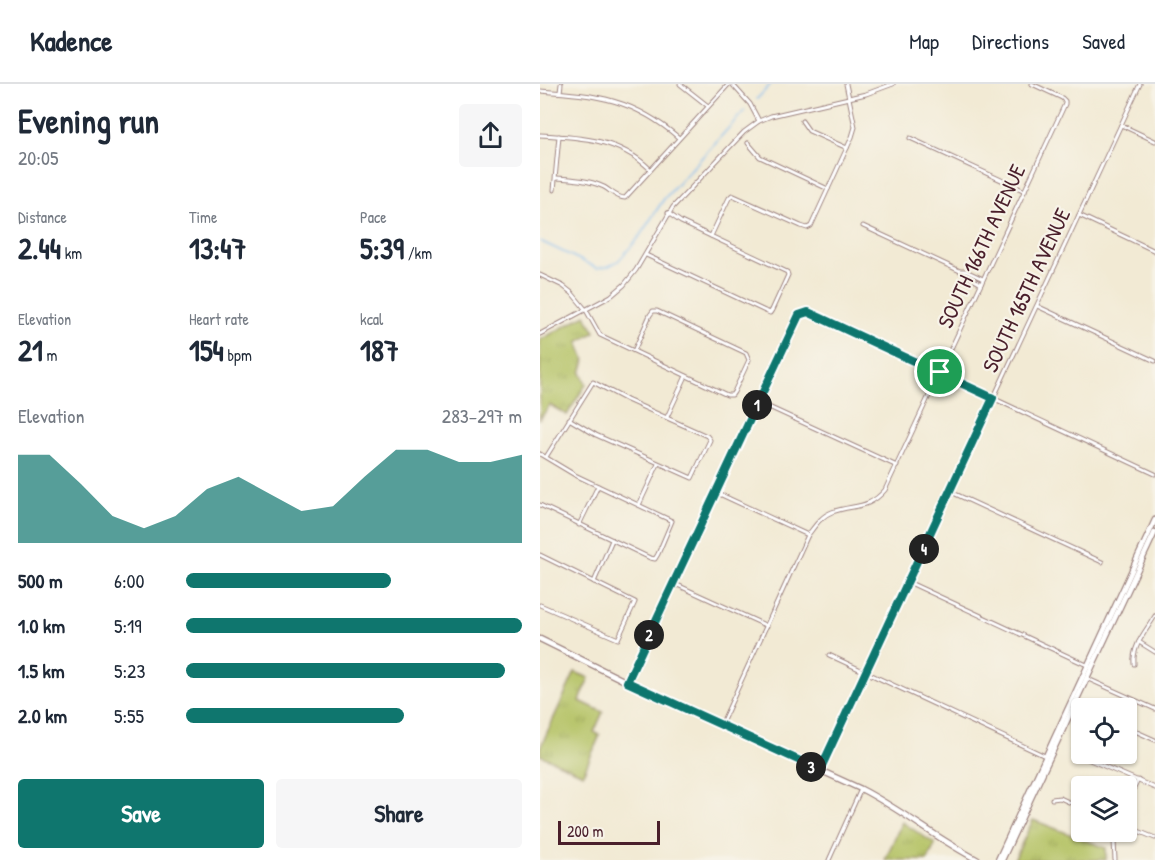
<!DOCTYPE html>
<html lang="en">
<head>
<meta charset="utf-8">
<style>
  body { margin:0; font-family:"Patrick Hand",sans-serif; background:#f6f6f7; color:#1f2937; height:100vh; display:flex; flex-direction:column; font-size:22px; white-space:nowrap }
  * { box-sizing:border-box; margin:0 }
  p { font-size:20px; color:#747a83 }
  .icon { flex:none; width:33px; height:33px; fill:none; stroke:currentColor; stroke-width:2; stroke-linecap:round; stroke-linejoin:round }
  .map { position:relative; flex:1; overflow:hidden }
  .drawer { display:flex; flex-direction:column; background:#fff; width:540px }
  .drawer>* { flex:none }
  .tools { position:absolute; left:531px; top:614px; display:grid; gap:12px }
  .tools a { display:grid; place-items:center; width:66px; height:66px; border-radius:6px; background:#fff; box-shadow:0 2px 4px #0004; font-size:30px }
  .scale { position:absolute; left:18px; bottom:15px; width:102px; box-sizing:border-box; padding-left:6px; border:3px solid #4a1f2b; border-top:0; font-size:16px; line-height:21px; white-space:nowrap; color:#4a1f2b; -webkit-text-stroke:4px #f7f3e8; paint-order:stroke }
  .pin { position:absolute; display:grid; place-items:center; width:51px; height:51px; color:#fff; margin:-26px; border:3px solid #fff; border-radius:50%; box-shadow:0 2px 6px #0007 }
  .km { position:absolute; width:30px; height:30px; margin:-15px; border-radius:50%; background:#222; color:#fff; font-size:16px; line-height:30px; text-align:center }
  .round { display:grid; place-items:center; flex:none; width:63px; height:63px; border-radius:6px; background:#f6f6f7 }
  .summary { display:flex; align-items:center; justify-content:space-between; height:102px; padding:0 18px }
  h1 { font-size:33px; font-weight:700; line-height:45px }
  .metrics { display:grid; grid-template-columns:repeat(3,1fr); gap:9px; height:102px; padding:6px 18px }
  .metrics div { display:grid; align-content:center }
  .metrics b { font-size:30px; font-weight:700 }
  .metrics small { font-size:16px; font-weight:400 }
  .metrics p { font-size:16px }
  .chart { height:168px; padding:12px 18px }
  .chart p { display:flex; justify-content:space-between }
  .chart svg { width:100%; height:108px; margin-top:6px; fill:#0f766e; opacity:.7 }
  .cta { display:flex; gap:12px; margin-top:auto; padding:12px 18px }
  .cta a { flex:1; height:69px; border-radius:6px; background:#0f766e; color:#fff; font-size:24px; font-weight:700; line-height:69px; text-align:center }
  .cta a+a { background:#f6f6f7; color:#1f2937 }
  ul { padding:0 18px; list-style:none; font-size:20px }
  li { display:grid; grid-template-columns:96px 72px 1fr; align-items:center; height:45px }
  li i { height:15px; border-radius:8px; background:#0f766e }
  header { display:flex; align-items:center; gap:36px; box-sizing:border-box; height:84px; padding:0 30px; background:#fff; border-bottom:2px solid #e0e1e3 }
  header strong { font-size:28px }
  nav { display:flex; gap:33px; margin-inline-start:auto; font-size:21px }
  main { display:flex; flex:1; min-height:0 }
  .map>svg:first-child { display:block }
  .grass { fill:url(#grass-tufts); stroke:#807148; stroke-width:1.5 }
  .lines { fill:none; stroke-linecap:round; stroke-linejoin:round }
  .stream { stroke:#7ebaf0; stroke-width:1.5 }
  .minor-casing { stroke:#9e8480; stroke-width:5 }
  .major-casing { stroke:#9e8480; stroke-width:7 }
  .minor { stroke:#fff; stroke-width:3 }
  .major { stroke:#fff; stroke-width:4.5 }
  .route-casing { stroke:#fff; stroke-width:12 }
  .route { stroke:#0f766e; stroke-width:8 }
  .labels { text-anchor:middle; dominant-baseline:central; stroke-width:4.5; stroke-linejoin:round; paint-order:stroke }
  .street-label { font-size:22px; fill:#4a1f2b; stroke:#f7f3e8 }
</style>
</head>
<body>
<header>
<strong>Kadence</strong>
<nav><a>Map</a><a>Directions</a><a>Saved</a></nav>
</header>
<main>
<section class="drawer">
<div class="summary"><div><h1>Evening run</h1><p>20:05</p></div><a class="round"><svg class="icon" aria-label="share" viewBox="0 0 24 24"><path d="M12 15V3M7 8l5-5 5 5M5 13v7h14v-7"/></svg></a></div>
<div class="metrics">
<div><p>Distance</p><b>2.44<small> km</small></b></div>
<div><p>Time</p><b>13:47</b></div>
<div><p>Pace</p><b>5:39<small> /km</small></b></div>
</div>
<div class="metrics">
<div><p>Elevation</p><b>21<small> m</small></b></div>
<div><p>Heart rate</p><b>154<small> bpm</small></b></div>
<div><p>kcal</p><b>187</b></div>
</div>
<div class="chart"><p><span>Elevation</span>283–297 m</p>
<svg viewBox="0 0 160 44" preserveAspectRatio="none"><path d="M0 44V8L10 8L20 20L30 33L40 38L50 33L60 22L70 17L80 24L90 31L100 29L110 17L120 6L130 6L140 11L150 11L160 8V44z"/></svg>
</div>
<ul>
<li><b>500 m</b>6:00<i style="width:61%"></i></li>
<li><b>1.0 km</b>5:19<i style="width:100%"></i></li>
<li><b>1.5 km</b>5:23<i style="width:95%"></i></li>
<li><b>2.0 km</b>5:55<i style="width:65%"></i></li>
</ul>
<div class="cta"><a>Save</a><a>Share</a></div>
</section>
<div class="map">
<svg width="615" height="776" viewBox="0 0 615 776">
  <defs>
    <pattern id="grass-tufts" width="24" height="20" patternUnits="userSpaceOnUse" patternTransform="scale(1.5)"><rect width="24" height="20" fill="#b5c366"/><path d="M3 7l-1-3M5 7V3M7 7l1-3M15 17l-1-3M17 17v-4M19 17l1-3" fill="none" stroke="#9da759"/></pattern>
  </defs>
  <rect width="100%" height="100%" fill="#f7f3e8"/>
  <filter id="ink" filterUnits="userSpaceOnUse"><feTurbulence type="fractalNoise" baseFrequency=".0167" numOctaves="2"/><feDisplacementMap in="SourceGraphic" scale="12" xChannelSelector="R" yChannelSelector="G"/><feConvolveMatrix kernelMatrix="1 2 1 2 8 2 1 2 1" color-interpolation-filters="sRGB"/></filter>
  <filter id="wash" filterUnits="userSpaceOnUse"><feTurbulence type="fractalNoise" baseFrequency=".008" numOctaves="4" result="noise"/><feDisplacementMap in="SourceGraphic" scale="24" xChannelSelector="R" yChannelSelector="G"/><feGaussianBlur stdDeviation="1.35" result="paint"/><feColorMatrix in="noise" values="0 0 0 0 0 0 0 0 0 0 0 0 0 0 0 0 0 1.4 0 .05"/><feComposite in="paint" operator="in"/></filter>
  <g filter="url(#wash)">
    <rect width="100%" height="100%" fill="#f2ead4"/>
    <g class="grass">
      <path d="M45 231 55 248 38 258 45 276 41 289 46 300 27 331 10 321 0 335V256Z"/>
      <path d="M35 588 49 594 40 617 63 628 54 648 60 651 43 690 0 671V664Z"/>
      <path d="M493 736 566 764V776H474Z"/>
      <path d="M362 738 395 760 388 776H345Z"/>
    </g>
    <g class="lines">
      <g class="stream">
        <path d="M217 15 231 0"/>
        <path d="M0 157 57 184 69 182 78 177 97 156 124 115 205 26"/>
      </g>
    </g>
  </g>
  <g filter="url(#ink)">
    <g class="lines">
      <defs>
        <g id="minor">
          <path d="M140 0 168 22"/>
          <path d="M192 0 210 20 219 37"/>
          <path d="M0 7C58 11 94 15 139 54"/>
          <path d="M20 8 21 0"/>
          <path d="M262 37 269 47 307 64"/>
          <path d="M581 41 615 57"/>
          <path d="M0 51C41 53 79 55 110 85"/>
          <path d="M370 54 485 107"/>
          <path d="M208 59 220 73 288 105"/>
          <path d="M16 94C32 95 49 96 64 103 71 107 77 114 85 114L189 0"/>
          <path d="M14 106 19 52"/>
          <path d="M539 131 615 167"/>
          <path d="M323 142 420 187H426L443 195"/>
          <path d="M171 152 189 114 192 111 261 142 267 144 271 142 312 53 315 43 306 0"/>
          <path d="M106 171 225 227 230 229 232 226 248 191 247 188 141 138 128 129"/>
          <path d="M421 188 441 200"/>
          <path d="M0 191 23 202 32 209 46 226 60 251 187 311H192L194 308 209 276 206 269 117 227H113L110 231 94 267"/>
          <path d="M497 222 615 277"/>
          <path d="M0 250 71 212 84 201 96 186 133 123 204 48 219 37 231 32 326 10 353 0"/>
          <path d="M218 318 357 382"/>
          <path d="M127 333 146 292"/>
          <path d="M0 370 35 391 132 437 118 470 115 475 110 474 0 421"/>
          <path d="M6 373 53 298 87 316 167 352 170 356 152 394 56 351 29 335"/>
          <path d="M175 408 268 451"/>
          <path d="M411 408 562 478"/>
          <path d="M99 421 118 380"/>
          <path d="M39 441 58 402"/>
          <path d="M0 471 95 518 78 555 0 521"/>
          <path d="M54 498 72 456"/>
          <path d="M368 498 549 582"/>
          <path d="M133 499 227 542"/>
          <path d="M599 558 615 568"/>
          <path d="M289 571 505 672"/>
          <path d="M594 580C592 562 606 547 615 532"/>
          <path d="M546 594 615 625"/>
          <path d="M87 598 259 231 269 228 615 390"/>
          <path d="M181 641 268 451C275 442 281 432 292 428 314 420 328 426 345 406L525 20V17L522 14 492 0"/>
          <path d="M586 643 615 656"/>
          <path d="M542 646 534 667 536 670 615 704"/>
          <path d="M280 686 600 0"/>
          <path d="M512 715 520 714 542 724"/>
          <path d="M586 721 598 696"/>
          <path d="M586 742 615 754"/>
          <path d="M289 776 321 705"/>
          <path d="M575 776 574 757 577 747"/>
        </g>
        <g id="major">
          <path d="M0 555 87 598 321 705C362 726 397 755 438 776"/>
          <path d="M458 776 615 436"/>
          <path d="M462 776 615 448"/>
        </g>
      </defs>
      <use href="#minor" class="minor-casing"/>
      <use href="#major" class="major-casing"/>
      <use href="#minor" class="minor"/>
      <use href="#major" class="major"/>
    </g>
  </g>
  <g class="lines" filter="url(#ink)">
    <defs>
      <path id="route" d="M268 228 453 314 280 686 87 598 259 231Z"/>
    </defs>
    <use href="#route" class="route-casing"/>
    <use href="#route" class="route"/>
  </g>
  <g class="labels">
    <g class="street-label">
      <text transform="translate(441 162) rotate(-65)">SOUTH 166TH AVENUE</text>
      <text transform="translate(486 206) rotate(-65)">SOUTH 165TH AVENUE</text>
    </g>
  </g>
</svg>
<div class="tools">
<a><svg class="icon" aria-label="locate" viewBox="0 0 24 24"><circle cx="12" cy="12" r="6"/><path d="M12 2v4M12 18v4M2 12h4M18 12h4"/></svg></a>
<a><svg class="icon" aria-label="layers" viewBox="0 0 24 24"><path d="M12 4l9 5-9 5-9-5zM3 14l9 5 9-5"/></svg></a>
</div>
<div class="scale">200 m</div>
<div class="pin" style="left:400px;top:288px;background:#1e9e55"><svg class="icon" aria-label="arrive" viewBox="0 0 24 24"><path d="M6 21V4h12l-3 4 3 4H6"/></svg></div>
<b class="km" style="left:217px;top:321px">1</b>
<b class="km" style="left:109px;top:551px">2</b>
<b class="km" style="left:271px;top:683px">3</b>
<b class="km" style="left:384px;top:465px">4</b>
</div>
</main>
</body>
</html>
